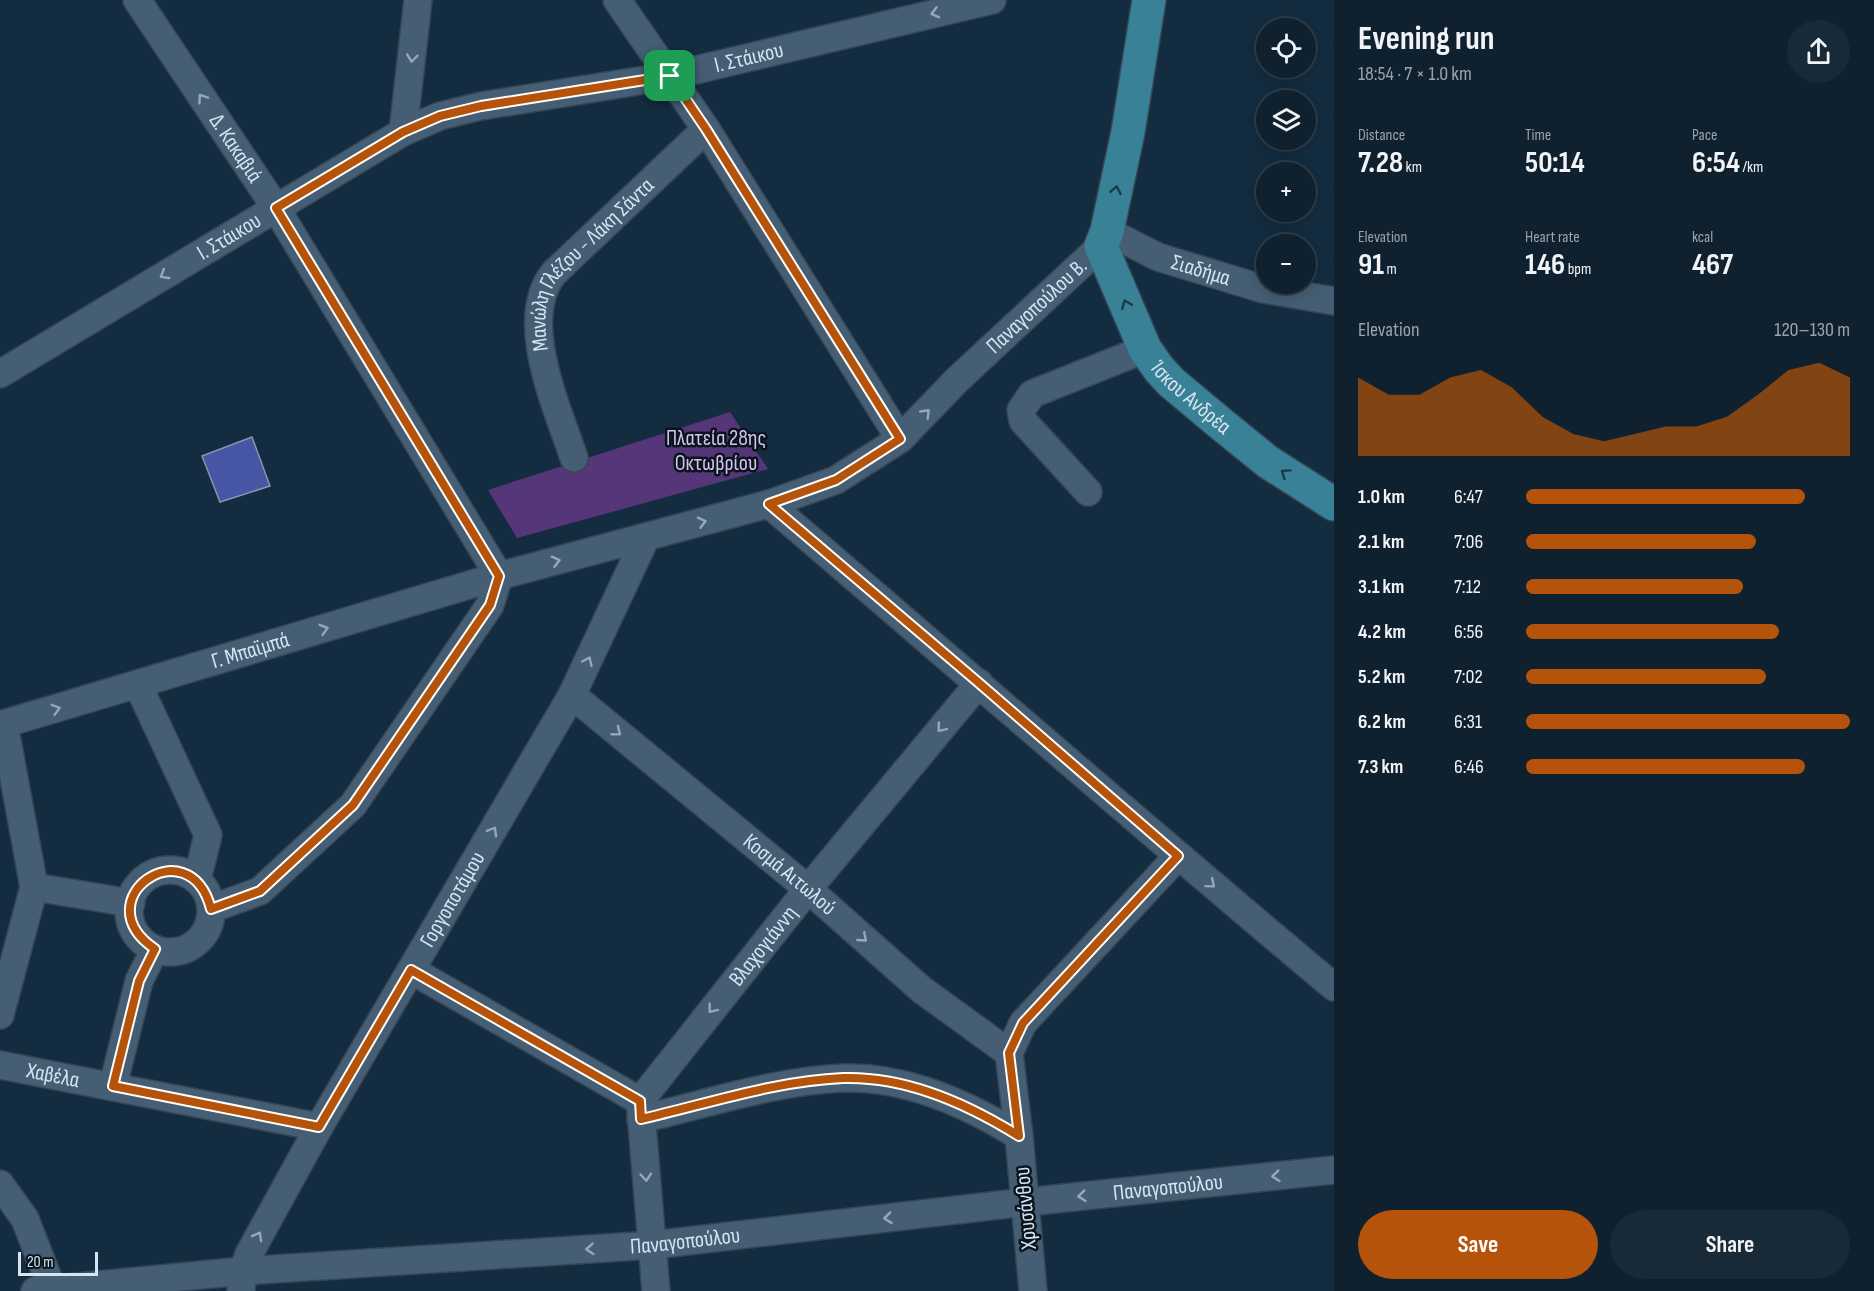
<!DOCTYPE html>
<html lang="en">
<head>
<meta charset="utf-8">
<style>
  body { margin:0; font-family:"Sofia Sans Condensed",sans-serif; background:#182937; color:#f1f3f6; height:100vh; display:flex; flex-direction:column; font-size:22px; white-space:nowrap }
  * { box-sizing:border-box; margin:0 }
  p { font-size:20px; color:#9ba3aa }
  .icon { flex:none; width:33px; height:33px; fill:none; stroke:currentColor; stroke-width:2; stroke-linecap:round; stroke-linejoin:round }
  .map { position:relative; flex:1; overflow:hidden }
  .details { display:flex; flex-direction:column; background:#0f212f; width:540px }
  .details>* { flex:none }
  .buttons { position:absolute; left:1256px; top:18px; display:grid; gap:12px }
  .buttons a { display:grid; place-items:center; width:60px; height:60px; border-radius:50%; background:#0f212f; box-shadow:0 3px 15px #0003,0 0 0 2px #2f3e4b; font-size:30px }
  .scale { position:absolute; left:18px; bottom:15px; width:80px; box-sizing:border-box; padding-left:6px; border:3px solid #d5e4f0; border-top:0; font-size:16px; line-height:21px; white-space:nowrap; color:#d5e4f0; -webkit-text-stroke:4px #09141c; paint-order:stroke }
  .pin { position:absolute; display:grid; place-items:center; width:51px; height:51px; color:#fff; margin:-26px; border-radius:12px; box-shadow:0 3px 9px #0006 }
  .round { display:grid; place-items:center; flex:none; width:63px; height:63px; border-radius:32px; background:#182937 }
  .head { display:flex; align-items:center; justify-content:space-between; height:102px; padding:0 24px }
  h1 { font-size:33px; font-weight:700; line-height:45px }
  .metrics { display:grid; grid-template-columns:repeat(3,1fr); gap:9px; height:102px; padding:6px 24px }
  .metrics div { display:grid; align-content:center }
  .metrics b { font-size:30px; font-weight:700 }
  .metrics small { font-size:16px; font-weight:400 }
  .metrics p { font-size:16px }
  .chart { height:168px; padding:12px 24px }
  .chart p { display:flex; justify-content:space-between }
  .chart svg { width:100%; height:108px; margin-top:6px; fill:#b45309; opacity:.7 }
  .cta { display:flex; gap:12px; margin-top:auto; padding:12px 24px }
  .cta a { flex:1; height:69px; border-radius:36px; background:#b45309; color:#fff; font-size:24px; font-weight:700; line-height:69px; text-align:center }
  .cta a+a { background:#182937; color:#f1f3f6 }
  ul { padding:0 24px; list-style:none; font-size:20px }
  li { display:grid; grid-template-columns:96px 72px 1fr; align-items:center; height:45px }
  li i { height:15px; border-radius:8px; background:#b45309 }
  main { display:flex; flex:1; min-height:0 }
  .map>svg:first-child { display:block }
  .green { fill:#553779 }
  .building { fill:#4755a5; stroke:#8b93b1; stroke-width:1.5 }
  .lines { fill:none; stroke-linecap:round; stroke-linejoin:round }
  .minor-casing { stroke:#334656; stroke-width:30 }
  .major-casing { stroke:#334656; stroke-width:36 }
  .minor { stroke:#455e73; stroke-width:27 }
  .major { stroke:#398196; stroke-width:33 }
  .oneway { stroke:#94a8b8 }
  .oneway2 { stroke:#1a3a47 }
  .route-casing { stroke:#fff; stroke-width:12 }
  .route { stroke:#b45309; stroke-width:8 }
  .labels { text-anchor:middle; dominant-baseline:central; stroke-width:5; stroke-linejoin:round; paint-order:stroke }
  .street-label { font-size:22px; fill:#d5e4f0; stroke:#09141c }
  .park-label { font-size:22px; fill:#d4c2ef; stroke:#09141c }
</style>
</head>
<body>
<main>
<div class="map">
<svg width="1334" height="1291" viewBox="0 0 1334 1291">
  <rect width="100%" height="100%" fill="#142c3f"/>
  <path class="green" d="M730 412 768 469 517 538 488 490Z"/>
  <path class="building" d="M252 437 270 486 220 502 202 456Z"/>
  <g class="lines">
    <defs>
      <g id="minor">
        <path id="s1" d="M137 0 276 208 499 576"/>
        <path d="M617 0 706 129 900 439"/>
        <path d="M403 132 418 0"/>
        <path id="s2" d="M1107 231 1158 257 1263 289 1334 301"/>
        <path id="s3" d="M0 374 403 132 440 116 481 106 670 76 992 0"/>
        <path id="s4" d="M574 458C558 409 516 319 554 273L706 129"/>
        <path d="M1088 492 1023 421 1021 410 1032 394 1145 349"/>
        <path d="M769 504C957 665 1144 828 1334 987"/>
        <path d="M138 685 208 835 197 880"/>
        <path id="s5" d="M572 695 808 889 922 990 1009 1053"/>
        <path id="s6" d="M0 725 499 576 769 504 836 480 900 439 957 380 1101 246"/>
        <circle cx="170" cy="911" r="41"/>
        <path d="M34 887 131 903"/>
        <path d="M211 909 260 891 353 805 490 605 499 576"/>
        <path d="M411 970 640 1101 656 1291"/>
        <path d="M0 1015 34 887 4 724"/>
        <path id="s7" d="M0 1065 319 1127"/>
        <path d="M113 1086 139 981 155 949"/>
        <path id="s8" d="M640 1101 808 889 979 683"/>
        <path d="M641 1119C707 1104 774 1081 843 1078 905 1076 968 1104 1019 1136"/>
        <path d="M0 1184 25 1219 53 1291"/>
        <path id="s9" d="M35 1291 243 1271 653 1245 1026 1202 1334 1170"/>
        <path id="s10" d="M241 1291 243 1271 249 1254 319 1127 572 695 646 537"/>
        <path d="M1033 1291 1019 1136 1009 1053 1023 1023 1178 856"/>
      </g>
      <g id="major">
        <path id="s11" d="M1149 0 1128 132 1107 231 1101 246 1145 349 1159 369 1171 382 1220 423 1268 462 1334 504"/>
      </g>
    </defs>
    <use href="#minor" class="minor-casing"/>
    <use href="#major" class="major-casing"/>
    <use href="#minor" class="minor"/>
    <use href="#major" class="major"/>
  </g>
  <defs><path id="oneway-chevron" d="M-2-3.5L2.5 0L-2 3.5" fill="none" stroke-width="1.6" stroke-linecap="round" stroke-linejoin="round" transform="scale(1.5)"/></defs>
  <g class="oneway">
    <use href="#oneway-chevron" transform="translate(935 13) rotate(166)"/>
    <use href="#oneway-chevron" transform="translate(412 58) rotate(97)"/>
    <use href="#oneway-chevron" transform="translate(202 98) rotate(-124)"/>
    <use href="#oneway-chevron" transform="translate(164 275) rotate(149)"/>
    <use href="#oneway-chevron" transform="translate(926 413) rotate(-46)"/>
    <use href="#oneway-chevron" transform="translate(702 522) rotate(-15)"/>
    <use href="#oneway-chevron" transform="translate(556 561) rotate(-15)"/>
    <use href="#oneway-chevron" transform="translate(324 629) rotate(-17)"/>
    <use href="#oneway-chevron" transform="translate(588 661) rotate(-65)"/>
    <use href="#oneway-chevron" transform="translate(56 709) rotate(-16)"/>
    <use href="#oneway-chevron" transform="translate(941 728) rotate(130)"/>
    <use href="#oneway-chevron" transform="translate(617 732) rotate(39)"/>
    <use href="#oneway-chevron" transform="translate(493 831) rotate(-60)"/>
    <use href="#oneway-chevron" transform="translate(1211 884) rotate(40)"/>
    <use href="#oneway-chevron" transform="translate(863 938) rotate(41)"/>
    <use href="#oneway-chevron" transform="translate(712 1009) rotate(128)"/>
    <use href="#oneway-chevron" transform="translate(1276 1176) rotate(174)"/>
    <use href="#oneway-chevron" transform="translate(646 1177) rotate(85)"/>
    <use href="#oneway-chevron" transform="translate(1082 1196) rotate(174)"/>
    <use href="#oneway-chevron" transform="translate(888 1218) rotate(173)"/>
    <use href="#oneway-chevron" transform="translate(258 1236) rotate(-61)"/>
    <use href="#oneway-chevron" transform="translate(590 1249) rotate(176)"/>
  </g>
  <g class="oneway2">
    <use href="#oneway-chevron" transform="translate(1116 190) rotate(-79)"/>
    <use href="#oneway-chevron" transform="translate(1126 304) rotate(-113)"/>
    <use href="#oneway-chevron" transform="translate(1285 473) rotate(-145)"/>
  </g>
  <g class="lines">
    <defs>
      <path id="route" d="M670 76 706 129 900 439 836 480 769 504 979 683 1178 856 1023 1023 1009 1053 1019 1136C968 1104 905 1076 843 1078 774 1081 707 1104 641 1119L640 1101 411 970 319 1127 113 1086 139 981 155 949C82 900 189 825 211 909L260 891 353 805 490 605 499 576 276 208 403 132 440 116 481 106Z"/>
    </defs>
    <use href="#route" class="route-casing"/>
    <use href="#route" class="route"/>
  </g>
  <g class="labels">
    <g class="street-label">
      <text stroke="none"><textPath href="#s3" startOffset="825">Ι. Στάικου</textPath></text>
      <text stroke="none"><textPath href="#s1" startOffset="178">Δ. Κακαβιά</textPath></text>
      <text stroke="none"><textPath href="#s3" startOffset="267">Ι. Στάικου</textPath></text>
      <text stroke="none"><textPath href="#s4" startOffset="219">Μανώλη Γλέζου - Λάκη Σάντα</textPath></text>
      <text stroke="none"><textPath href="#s2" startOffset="102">Σιαδήμα</textPath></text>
      <text stroke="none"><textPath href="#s6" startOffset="1138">Παναγοπούλου Β.</textPath></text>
      <text stroke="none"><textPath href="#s11" startOffset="430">Ίσκου Ανδρέα</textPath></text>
      <text stroke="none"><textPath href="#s6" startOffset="261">Γ. Μπαϊμπά</textPath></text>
      <text stroke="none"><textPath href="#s5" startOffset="282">Κοσμά Αιτωλού</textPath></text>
      <text stroke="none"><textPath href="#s10" startOffset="447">Γοργοποτάμου</textPath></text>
      <text stroke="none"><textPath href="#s8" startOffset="198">Βλαχογιάννη</textPath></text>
      <text stroke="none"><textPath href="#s7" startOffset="54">Χαβέλα</textPath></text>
      <text stroke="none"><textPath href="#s9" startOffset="1138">Παναγοπούλου</textPath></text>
      <text transform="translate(1026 1208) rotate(-95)">Χρυσάνθου</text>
      <text stroke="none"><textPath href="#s9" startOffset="652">Παναγοπούλου</textPath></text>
    </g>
    <g class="park-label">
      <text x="716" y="438">Πλατεία 28ης<tspan x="716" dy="25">Οκτωβρίου</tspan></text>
    </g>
  </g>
</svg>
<div class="buttons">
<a><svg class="icon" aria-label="locate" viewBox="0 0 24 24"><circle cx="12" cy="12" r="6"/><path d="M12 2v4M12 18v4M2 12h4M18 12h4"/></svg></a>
<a><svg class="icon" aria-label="layers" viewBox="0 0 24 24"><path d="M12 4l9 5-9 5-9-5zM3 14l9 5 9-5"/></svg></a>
<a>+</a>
<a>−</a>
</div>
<div class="scale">20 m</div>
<div class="pin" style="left:670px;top:76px;background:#1e9e55"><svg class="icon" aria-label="arrive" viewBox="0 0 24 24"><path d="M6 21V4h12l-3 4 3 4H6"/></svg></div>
</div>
<section class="details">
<div class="head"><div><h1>Evening run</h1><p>18:54 · 7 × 1.0 km</p></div><a class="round"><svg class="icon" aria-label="share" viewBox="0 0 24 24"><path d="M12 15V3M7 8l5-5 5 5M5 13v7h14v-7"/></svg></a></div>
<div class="metrics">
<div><p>Distance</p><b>7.28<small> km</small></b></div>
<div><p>Time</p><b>50:14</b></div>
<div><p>Pace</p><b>6:54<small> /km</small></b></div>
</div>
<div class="metrics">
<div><p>Elevation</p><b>91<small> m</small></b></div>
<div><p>Heart rate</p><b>146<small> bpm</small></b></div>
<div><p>kcal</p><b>467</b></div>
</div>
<div class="chart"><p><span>Elevation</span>120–130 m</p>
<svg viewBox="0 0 160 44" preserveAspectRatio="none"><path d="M0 44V12L10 19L20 19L30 12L40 9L50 16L60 28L70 35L80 38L90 35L100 32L110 32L120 28L130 19L140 9L150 6L160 12V44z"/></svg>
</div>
<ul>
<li><b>1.0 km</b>6:47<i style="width:86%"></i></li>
<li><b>2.1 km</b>7:06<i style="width:71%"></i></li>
<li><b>3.1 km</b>7:12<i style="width:67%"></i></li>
<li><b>4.2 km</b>6:56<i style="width:78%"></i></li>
<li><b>5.2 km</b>7:02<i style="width:74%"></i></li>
<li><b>6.2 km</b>6:31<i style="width:100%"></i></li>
<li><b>7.3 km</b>6:46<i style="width:86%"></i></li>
</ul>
<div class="cta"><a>Save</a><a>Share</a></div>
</section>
</main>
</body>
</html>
